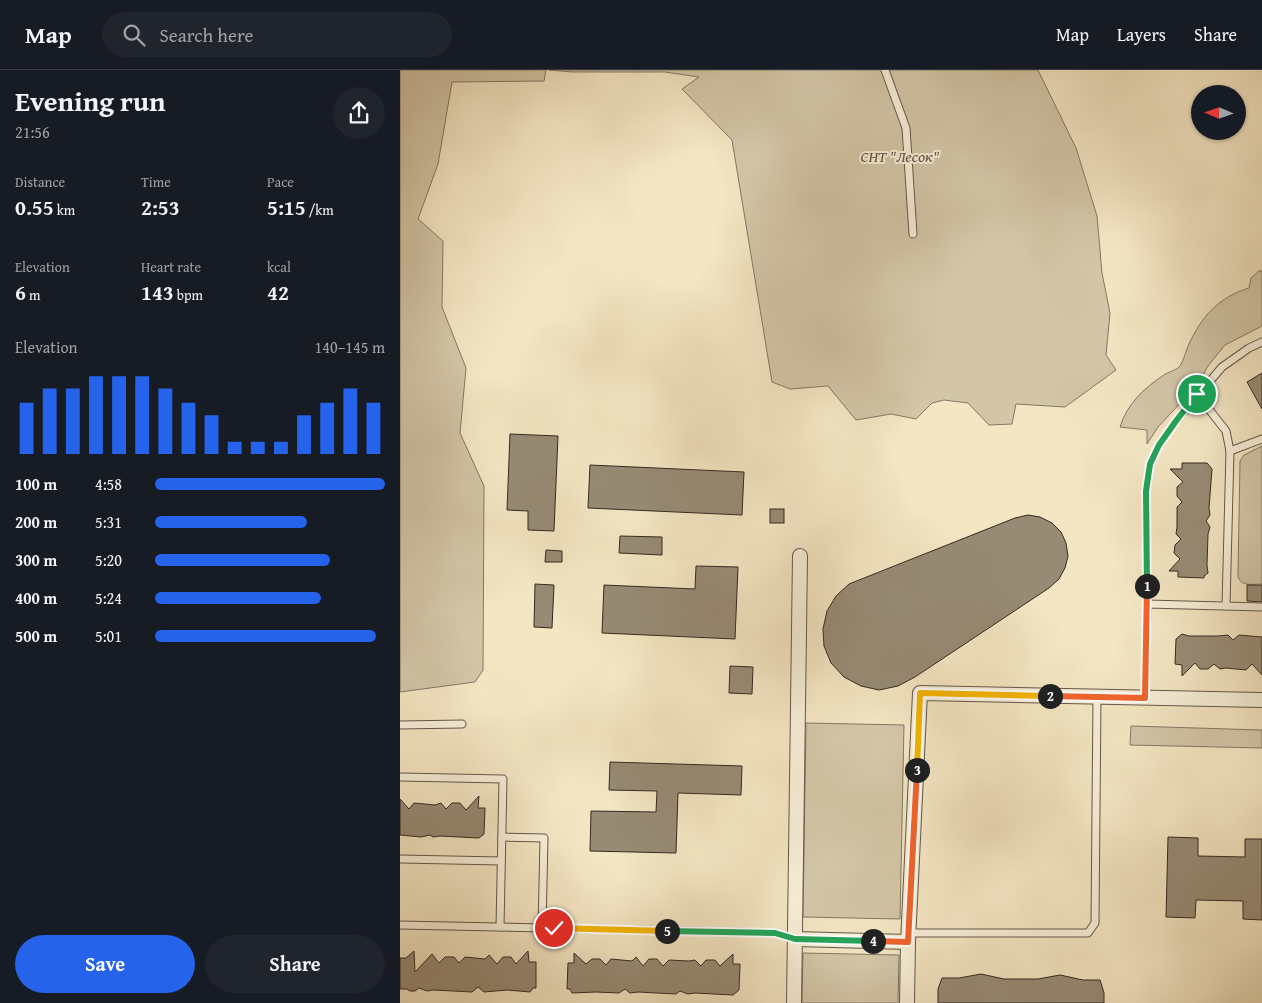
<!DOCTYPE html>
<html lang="en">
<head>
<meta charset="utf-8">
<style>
  body { margin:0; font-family:"Gentium Book Plus",serif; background:#20242c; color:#f1f3f6; height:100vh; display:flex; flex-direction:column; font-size:19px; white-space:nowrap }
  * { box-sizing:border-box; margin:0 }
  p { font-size:16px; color:#9ea1a6 }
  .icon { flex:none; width:28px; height:28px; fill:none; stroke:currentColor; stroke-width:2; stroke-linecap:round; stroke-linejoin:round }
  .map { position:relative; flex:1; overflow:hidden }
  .drawer { display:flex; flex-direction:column; background:#171b24; width:400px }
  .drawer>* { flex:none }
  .needle { width:32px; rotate:272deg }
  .buttons { position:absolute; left:791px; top:15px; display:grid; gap:10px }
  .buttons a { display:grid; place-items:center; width:55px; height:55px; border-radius:50%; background:#171b24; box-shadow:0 1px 4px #0004; font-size:25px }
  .pin { position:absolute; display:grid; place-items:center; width:42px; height:42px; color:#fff; margin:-21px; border:2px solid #fff; border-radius:50%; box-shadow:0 1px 5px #0007 }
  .km { position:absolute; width:25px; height:25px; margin:-12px; border-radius:50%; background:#222; color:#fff; font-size:14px; line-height:25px; text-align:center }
  .round { display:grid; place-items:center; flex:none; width:52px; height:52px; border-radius:26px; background:#20242c }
  .summary { display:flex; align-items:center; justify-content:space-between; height:85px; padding:0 15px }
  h1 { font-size:28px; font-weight:700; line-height:38px }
  .stats { display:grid; grid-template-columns:repeat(3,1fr); gap:8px; height:85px; padding:5px 15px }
  .stats div { display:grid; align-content:center }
  .stats b { font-size:21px; font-weight:700 }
  .stats small { font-size:14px; font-weight:400 }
  .stats p { font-size:14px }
  .chart { height:140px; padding:10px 15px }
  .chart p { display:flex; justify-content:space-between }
  .chart svg { width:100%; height:90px; margin-top:5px; stroke:#2563eb; stroke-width:6 }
  .button { display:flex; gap:10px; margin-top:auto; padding:10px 15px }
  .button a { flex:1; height:58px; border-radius:30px; background:#2563eb; color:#fff; font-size:20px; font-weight:700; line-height:58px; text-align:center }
  .button a+a { background:#20242c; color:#f1f3f6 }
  ul { padding:0 15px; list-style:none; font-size:16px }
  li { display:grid; grid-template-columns:80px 60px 1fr; align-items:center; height:38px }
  li i { height:12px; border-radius:6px; background:#2563eb }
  header { display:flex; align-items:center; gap:30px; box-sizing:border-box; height:70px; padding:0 25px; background:#171b24; border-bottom:1px solid #363941 }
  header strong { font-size:24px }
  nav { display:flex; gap:28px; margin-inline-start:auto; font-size:18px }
  .search { width:350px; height:45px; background:#20242c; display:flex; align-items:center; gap:12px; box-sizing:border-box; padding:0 18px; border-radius:28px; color:#9ea1a6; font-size:19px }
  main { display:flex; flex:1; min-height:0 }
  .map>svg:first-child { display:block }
  .green { fill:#d3c6a7; stroke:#837864 }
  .building { fill:#978b75; stroke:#332921 }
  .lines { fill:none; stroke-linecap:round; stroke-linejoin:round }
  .service-casing { stroke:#63584a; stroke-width:9 }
  .minor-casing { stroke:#63584a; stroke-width:16 }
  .service { stroke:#f8efd8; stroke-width:7 }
  .minor { stroke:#f8efd8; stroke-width:14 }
  .split-1-casing { stroke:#fff; stroke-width:10 }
  .split-2-casing { stroke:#fff; stroke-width:10 }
  .split-3-casing { stroke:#fff; stroke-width:10 }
  .split-4-casing { stroke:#fff; stroke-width:10 }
  .split-5-casing { stroke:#fff; stroke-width:10 }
  .split-6-casing { stroke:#fff; stroke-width:10 }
  .split-1 { stroke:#22a559; stroke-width:6 }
  .split-2 { stroke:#f0652b; stroke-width:6 }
  .split-3 { stroke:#f5b400; stroke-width:6 }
  .split-4 { stroke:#f0652b; stroke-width:6 }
  .split-5 { stroke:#22a559; stroke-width:6 }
  .split-6 { stroke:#f5b400; stroke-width:6 }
  .labels { text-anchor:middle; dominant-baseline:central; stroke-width:4; stroke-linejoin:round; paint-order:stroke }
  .park-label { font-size:16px; font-style:italic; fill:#5b5042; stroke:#f8efd8 }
</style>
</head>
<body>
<header>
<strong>Map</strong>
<div class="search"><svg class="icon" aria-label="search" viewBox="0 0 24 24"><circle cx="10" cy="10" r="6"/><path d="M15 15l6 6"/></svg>Search here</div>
<nav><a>Map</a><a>Layers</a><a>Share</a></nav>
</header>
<main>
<section class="drawer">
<div class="summary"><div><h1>Evening run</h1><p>21:56</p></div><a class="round"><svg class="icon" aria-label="share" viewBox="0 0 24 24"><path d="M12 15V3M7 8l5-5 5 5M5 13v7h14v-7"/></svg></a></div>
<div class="stats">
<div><p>Distance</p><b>0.55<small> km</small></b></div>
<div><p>Time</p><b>2:53</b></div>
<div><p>Pace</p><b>5:15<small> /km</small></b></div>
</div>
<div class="stats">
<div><p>Elevation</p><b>6<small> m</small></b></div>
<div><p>Heart rate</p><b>143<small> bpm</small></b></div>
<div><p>kcal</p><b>42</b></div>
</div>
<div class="chart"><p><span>Elevation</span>140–145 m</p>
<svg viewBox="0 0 160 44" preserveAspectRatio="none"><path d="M5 44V19M15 44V12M25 44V12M35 44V6M45 44V6M55 44V6M65 44V12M75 44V19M85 44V25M95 44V38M105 44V38M115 44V38M125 44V25M135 44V19M145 44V12M155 44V19"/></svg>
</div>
<ul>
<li><b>100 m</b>4:58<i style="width:100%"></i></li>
<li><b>200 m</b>5:31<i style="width:66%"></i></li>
<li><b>300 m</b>5:20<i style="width:76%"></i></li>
<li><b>400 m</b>5:24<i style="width:72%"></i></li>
<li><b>500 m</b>5:01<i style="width:96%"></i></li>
</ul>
<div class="button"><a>Save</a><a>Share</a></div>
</section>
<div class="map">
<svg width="862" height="933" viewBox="0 0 862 933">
  <rect width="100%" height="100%" fill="#f4e6c3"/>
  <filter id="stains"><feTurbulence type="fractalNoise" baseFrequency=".004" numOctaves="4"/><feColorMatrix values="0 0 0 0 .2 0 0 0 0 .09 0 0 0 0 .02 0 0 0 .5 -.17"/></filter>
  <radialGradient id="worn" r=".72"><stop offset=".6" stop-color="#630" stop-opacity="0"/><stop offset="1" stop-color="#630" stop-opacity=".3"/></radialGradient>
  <g class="green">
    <path d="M0 0H146L144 11 52 12 38 94 18 149 43 171 42 237 66 298 60 363 84 416 83 600 75 612 0 622Z"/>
    <path d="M149 0H638L676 78 697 146 702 203 710 243 706 285 716 300 665 337 616 334 612 354 589 355 568 333 544 330 532 333 516 349 491 344 456 350 428 316 390 319 372 312 332 70 282 19 299 7 265 2H172Z"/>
    <path d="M859 201H862V256L825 275 808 296 798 314 758 357 747 374V360L720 357C727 334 744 318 764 305 768 302 777 300 780 296 784 290 786 280 789 274 802 246 819 227 849 218L851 208Z"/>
    <path d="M862 376V514C853 514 840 517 838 506L840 391 844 385Z"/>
    <path d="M406 653 504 655 500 849 403 847Z"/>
    <path d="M731 656 862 660V678L730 675Z"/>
    <path d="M403 883 499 885 498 933H402Z"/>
  </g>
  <g class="building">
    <path d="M862 303V339L847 312Z"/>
    <path d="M110 364 158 366 154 461 128 460V441L107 440Z"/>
    <path d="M782 393H807L812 399 809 438 810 445 806 451 810 457 808 464 807 495 808 503 804 506V508L778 507V501H769L780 489 774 483 775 475 781 469 776 464 777 457V437L782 432 777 426V417L783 412 770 399H782Z"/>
    <path d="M190 395 344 402 342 445 188 438Z"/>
    <rect x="370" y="439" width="14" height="14"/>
    <path d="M628 445 640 447 652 453 661 462 666 473 668 486 665 498 659 509 649 518 515 607 498 616 479 620 461 616 444 607 431 593 424 576 423 559 427 541 436 526 449 514 615 448Z"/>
    <path d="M220 466 262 467V485L219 483Z"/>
    <path d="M146 480 162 481V492H145Z"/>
    <path d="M296 496 338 497 335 569 202 563 204 515 295 519Z"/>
    <path d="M135 514 154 515 152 558 134 557Z"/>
    <path d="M847 515H862V532L847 531Z"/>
    <path d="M782 564 789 566H818L828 565 833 570 839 565 862 567V605L852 594 846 600 826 598 820 599 814 594 808 599H800L795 593 782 606V595L775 594 776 569Z"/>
    <path d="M330 596 353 597 352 624 329 623Z"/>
    <path d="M210 692 342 696 341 725 278 723 276 783 190 781 191 741 256 742 257 721 209 720Z"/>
    <path d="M79 726 78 738H85L84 764 79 768 40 766 33 767 30 765 21 767 0 765V729L9 739 14 733 35 735 41 733 46 739 52 733H60L66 740Z"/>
    <path d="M768 767 798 768V786L845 787V769H862V850L843 849V831L796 830 795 848 766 847Z"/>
    <path d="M14 881 15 902 32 884 39 893 45 887H54L59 893 65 887 85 889 89 885 97 894 103 887H111L116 894 128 881 129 892H136V918H133L130 922 107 920 84 922 78 917 72 922 33 920 27 921 19 918 15 921H10L7 919H0V888H6Z"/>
    <path d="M174 883 186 894 192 889H200L206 895 211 889 232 891 236 887 243 896 249 889H257L263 896 269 890 289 891 295 890 301 896 306 890H315L320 896 333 884V894H340L339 920 333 925 295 923 288 924 280 921 276 924 238 922 230 923 225 919 219 923 196 922 172 923 170 919H167L168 893H174Z"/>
    <path d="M581 904 604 909H638L660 905 683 910H700L704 923V933H538V919L542 908H559Z"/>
  </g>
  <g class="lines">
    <defs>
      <g id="service">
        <path d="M485 0 506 58 513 164"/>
        <path d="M797 324 826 361 830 381 826 536"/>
        <path d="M830 381 862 369"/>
        <path d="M747 534 746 421 750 395 759 375 776 351 822 297 849 278 862 272"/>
        <path d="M745 628 747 534 862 537"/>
        <path d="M0 655 62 654"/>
        <path d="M0 707 103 709 100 857"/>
        <path d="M102 767 144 768 142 858"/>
        <path d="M0 789 101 791"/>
        <path d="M0 855 375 863 395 869"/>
        <path d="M508 863H688L695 853 697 627"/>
      </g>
      <g id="minor">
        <path d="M395 869 508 872"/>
        <path d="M394 933 400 486"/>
        <path d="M507 933 508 872 520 623 862 630"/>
      </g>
    </defs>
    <use href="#service" class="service-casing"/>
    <use href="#minor" class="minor-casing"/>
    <use href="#service" class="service"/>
    <use href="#minor" class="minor"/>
  </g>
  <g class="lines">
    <defs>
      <path id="split-1" d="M747 516 746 421 750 394 759 375 776 351 797 324"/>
      <path id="split-2" d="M650 626 745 628 747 516"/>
      <path id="split-3" d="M517 700 520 623 650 626"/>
      <path id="split-4" d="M473 871 508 872 517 700"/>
      <path id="split-5" d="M267 861 375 863 395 869 473 871"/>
      <path id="split-6" d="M154 858 267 861"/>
    </defs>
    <use href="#split-1" class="split-1-casing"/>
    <use href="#split-2" class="split-2-casing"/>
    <use href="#split-3" class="split-3-casing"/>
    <use href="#split-4" class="split-4-casing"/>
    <use href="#split-5" class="split-5-casing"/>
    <use href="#split-6" class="split-6-casing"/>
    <use href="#split-1" class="split-1"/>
    <use href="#split-2" class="split-2"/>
    <use href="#split-3" class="split-3"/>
    <use href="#split-4" class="split-4"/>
    <use href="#split-5" class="split-5"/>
    <use href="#split-6" class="split-6"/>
  </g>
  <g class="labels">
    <g class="park-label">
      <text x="500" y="86">СНТ "Лесок"</text>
    </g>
  </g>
  <rect width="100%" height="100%" filter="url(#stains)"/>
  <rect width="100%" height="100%" fill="url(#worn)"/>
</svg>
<div class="buttons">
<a><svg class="needle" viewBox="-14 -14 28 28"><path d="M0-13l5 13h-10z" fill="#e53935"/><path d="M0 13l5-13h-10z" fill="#9ea1a6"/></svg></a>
</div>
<div class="pin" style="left:797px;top:324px;background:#1e9e55"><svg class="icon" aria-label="arrive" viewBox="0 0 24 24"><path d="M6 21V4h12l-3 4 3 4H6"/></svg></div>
<div class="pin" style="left:154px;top:858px;background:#d93025"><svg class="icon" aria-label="check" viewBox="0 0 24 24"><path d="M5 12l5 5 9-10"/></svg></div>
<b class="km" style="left:747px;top:516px">1</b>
<b class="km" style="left:650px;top:626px">2</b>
<b class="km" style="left:517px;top:700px">3</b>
<b class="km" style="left:473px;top:871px">4</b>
<b class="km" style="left:267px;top:861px">5</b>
</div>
</main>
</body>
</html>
